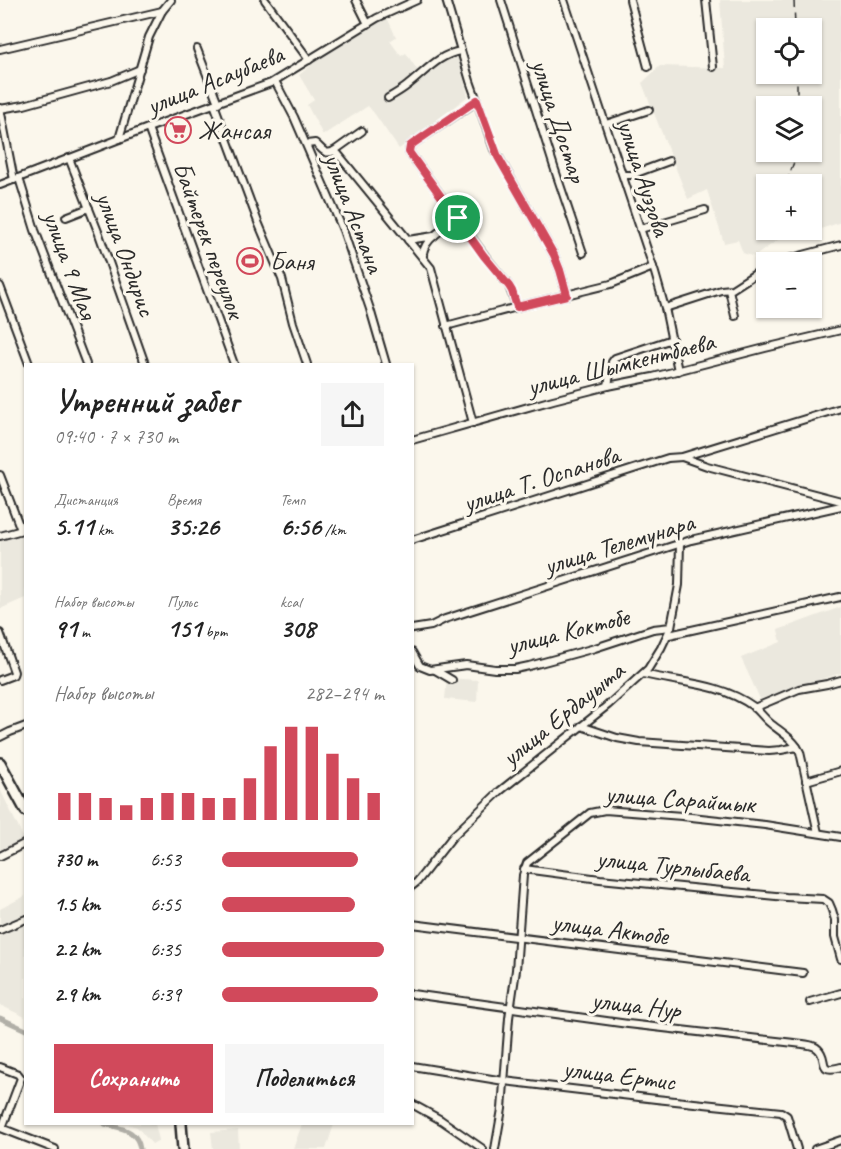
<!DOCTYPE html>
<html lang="ru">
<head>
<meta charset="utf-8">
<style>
  body { margin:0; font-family:Caveat,sans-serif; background:#f6f6f6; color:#222; height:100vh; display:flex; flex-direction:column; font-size:22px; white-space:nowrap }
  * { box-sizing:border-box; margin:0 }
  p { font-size:20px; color:#767676 }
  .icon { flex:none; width:33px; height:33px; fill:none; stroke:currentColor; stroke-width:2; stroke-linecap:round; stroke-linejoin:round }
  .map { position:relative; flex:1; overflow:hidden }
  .details { position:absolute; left:24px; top:363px; width:390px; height:762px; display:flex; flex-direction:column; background:#fff; border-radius:0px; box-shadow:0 2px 4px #0004 }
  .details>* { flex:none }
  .fabs { position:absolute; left:756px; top:18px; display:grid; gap:12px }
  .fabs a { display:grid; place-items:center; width:66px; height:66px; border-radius:0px; background:#fff; box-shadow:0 2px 4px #0004; font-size:30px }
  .pin { position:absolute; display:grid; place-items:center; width:51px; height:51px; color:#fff; margin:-26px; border:3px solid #fff; border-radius:50%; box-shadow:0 2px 6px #0007 }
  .round { display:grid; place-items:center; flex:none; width:63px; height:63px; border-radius:0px; background:#f6f6f6 }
  .head { display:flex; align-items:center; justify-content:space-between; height:102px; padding:0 30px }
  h1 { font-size:33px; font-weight:700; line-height:45px }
  .metrics { display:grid; grid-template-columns:repeat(3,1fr); gap:9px; height:102px; padding:6px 30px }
  .metrics div { display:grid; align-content:center }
  .metrics b { font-size:26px; font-weight:700 }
  .metrics small { font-size:16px; font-weight:400 }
  .metrics p { font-size:16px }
  .chart { height:168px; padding:12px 30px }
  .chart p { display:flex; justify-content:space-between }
  .chart svg { width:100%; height:108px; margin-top:6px; stroke:#d1495b; stroke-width:6 }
  .action { display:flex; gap:12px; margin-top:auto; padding:12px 30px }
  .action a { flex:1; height:69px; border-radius:0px; background:#d1495b; color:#fff; font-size:24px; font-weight:700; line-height:69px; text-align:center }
  .action a+a { background:#f6f6f6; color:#222 }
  ul { padding:0 30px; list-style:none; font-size:20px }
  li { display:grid; grid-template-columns:96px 72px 1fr; align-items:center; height:45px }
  li i { height:15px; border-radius:8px; background:#d1495b }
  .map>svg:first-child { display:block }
  .built { fill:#ebe8de; fill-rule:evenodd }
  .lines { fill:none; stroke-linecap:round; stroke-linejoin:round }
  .canal { stroke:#b1afa7; stroke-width:5 }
  .minor-casing { stroke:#2b2b2b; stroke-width:10 }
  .highway-casing { stroke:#2b2b2b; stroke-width:14 }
  .minor { stroke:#fbf7ec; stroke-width:6 }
  .highway { stroke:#fbf7ec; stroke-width:9 }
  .rail { stroke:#2b2b2b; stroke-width:1.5; stroke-dasharray:9 4.5; stroke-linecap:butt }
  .route-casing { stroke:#fff; stroke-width:12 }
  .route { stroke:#d1495b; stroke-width:8 }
  .labels { text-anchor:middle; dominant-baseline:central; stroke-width:6; stroke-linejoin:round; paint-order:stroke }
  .street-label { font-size:26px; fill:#2b2b2b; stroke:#fbf7ec }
  .poi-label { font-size:26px; fill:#2b2b2b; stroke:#fbf7ec; text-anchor:start }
</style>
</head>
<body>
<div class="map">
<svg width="841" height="1149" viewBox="0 0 841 1149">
  <rect width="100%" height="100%" fill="#fbf7ec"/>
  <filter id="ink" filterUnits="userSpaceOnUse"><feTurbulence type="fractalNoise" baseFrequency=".0167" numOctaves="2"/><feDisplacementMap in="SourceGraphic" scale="12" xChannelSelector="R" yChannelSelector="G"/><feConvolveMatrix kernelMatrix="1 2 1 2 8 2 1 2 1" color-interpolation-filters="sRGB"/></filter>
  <g filter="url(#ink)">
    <g class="built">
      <path d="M720 0H841V222L815 231V223L812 224V184H766V230H795L789 232 754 257 743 253 738 240 724 243 707 190 688 199 642 83 660 66 725 68ZM766 28H812V74H766ZM766 106H812V152H766Z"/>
      <path d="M386 15 396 37 390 41 401 56 406 53 420 74 440 58 456 48 468 96 399 149 374 113 368 106 323 135 307 105 314 100 299 75 337 44Z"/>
      <path d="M25 533V598L0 609V538Z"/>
      <path d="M841 607V673L760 699 741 658 781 642 778 630Z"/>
      <path d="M447 678 478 680 477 702 445 699Z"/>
      <path d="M0 789 24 839 0 851Z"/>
      <path d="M25 896V1017L0 1005V909Z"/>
      <path d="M128 1124H155L159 1140 152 1144 137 1127Z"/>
      <path d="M302 1124H334L326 1149H293Z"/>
      <path d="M238 1130 239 1149H213L211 1132Z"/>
    </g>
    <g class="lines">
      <g class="canal">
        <path d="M0 1018 26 1030"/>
        <path d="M105 1124C122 1129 137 1129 140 1149"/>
      </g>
      <defs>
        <g id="minor">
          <path d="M265 0 309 60"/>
          <path d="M356 0 368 24"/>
          <path d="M446 0 470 81 494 149 554 255 560 270 567 295"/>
          <path d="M501 0 554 167 583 253"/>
          <path d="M564 0 655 273 665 308 678 371"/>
          <path d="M630 0 648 67"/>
          <path d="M706 0 713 67"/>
          <path d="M0 49 162 11"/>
          <path d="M197 49 218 103"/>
          <path d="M275 81 294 117 343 230 370 309 386 364"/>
          <path d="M388 98C395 94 402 90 408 85 425 72 439 54 461 51"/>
          <path d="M477 101 414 143 410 146 409 152 485 256 509 286 517 307"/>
          <path d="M214 104 258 222 282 279 293 323 307 364"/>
          <path d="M0 108 14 180"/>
          <path d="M0 109 24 105 111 81 140 69"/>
          <path d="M606 124 649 110"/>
          <path d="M148 128 234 364"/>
          <path d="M119 139 149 37 162 11 171 0"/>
          <path d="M307 144 315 143C322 148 324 156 334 151L362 131"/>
          <path d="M334 151 338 154 431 268 473 423"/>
          <path d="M69 158 99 234 145 364"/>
          <path d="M623 175H631L669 161"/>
          <path d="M19 178 35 230 86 364"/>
          <path d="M0 185 148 128 271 83 377 18 417 0"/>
          <path d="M66 217 89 208"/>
          <path d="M640 229 705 210"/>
          <path d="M408 240 434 236"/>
          <path d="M423 258C421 239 445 229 458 218"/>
          <path d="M777 262 841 245"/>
          <path d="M0 286 29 364"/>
          <path d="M729 290 735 316"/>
          <path d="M665 308 721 290 732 289 766 267"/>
          <path d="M446 326 517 307 611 284 653 267"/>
          <path d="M608 386 612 362 615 358 672 339"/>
          <path d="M412 440 553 400 608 386 653 377 765 348 841 330"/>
          <path d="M682 457 707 466 841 501"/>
          <path d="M0 475 21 530"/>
          <path d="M0 536 26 529"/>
          <path d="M412 540 668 458 682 457 841 408"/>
          <path d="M412 629 431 626 445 619 691 540 841 506"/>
          <path d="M0 633 14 672 13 675 0 680"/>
          <path d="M669 635 840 597"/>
          <path d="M412 652 420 666 430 670 466 665 495 669H515L529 666 595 648 653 629 671 627"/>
          <path d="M435 670 452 680"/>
          <path d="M643 674C681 683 721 683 754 707 760 712 764 718 770 723 781 732 794 739 800 752L818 833"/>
          <path d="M754 708 799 689 827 684 841 680"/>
          <path d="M581 726 617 738 639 742 769 751 781 750 797 747"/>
          <path d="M0 737 10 732 26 726"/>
          <path d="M806 781 841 771"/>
          <path d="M0 856 26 843"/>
          <path d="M524 869 600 879 722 891 786 897 823 899 829 903 832 910 835 920V937L841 959"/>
          <path d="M412 886 417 882 453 836 500 791 608 705 648 669 661 648 671 627 679 585 680 543"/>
          <path d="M412 924 803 973"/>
          <path d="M0 930 26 919"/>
          <path d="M412 994 628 1024 803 1044C808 1045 814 1045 818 1049 829 1059 816 1074 841 1067"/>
          <path d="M810 1002 841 993"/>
          <path d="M412 1066 504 1081 656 1099 781 1112 787 1116 797 1149"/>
          <path d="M0 1067 18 1074 21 1078 2 1128"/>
          <path d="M412 1104 441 1120 483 1149"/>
          <path d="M1 1128 55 1149"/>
          <path d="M495 1149 502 1109 509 1018 516 970 523 875 527 863 590 813 605 810 682 816 765 825 841 837"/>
          <path d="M815 1149 841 1140"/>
        </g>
        <g id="highway">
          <path d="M0 763 26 811"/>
          <path d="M181 1124 183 1149"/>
        </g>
      </defs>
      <use href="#minor" class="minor-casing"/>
      <use href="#highway" class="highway-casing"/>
      <use href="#minor" class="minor"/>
      <use href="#highway" class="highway"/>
      <g class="rail">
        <path d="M794 0 795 28"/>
        <path d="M797 106V74"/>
        <path d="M786 184 794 162 795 152"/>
      </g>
    </g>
  </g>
  <g class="lines" filter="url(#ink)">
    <defs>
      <path id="route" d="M477 100 498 157 554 255 560 270 567 295 517 307 512 291 509 286 484 256 409 152 410 146 414 143Z"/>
    </defs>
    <use href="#route" class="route-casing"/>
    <use href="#route" class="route"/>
  </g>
  <defs>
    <symbol id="supermarket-ring" viewBox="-11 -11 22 22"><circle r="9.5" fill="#fbf7ec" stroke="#d1495b" stroke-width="1.5"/><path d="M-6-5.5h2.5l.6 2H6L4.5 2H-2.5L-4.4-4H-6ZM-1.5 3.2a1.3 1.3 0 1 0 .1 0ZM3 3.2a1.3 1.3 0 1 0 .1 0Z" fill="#d1495b"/></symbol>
    <symbol id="stadium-ring" viewBox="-11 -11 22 22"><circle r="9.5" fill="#fbf7ec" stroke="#d1495b" stroke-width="1.5"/><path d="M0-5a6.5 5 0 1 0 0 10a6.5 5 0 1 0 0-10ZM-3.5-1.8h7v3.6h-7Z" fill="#d1495b"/></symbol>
  </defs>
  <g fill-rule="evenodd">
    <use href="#supermarket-ring" x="163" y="115" width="30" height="30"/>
    <use href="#stadium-ring" x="235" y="246" width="30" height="30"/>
  </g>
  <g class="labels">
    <g class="street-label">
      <text transform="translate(215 80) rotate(-22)">улица Асаубаева</text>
      <text transform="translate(559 121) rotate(72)">улица Достар</text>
      <text transform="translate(644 178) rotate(72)">улица Ауэзова</text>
      <text transform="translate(354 213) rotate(69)">улица Астана</text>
      <text transform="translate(209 240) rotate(70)">Байтерек переулок</text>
      <text transform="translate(126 254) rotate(70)">улица Ондирис</text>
      <text transform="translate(70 265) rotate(70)">улица 9 Мая</text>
      <text transform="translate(621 364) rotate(-14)">улица Шымкентбаева</text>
      <text transform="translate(541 479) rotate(-18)">улица Т. Оспанова</text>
      <text transform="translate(619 544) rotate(-17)">улица Телемунара</text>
      <text transform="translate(568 631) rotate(-14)">улица Коктобе</text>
      <text transform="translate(563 714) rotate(-39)">улица Ердауыта</text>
      <text transform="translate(680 799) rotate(4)">улица Сарайшык</text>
      <text transform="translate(673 866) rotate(6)">улица Турлыбаева</text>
      <text transform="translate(610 929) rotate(7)">улица Актобе</text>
      <text transform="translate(636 1005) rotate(7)">улица Нур</text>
      <text transform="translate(619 1075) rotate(7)">улица Ертис</text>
    </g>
    <g class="poi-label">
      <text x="198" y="130">Жансая</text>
      <text x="270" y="261">Баня</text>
    </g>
  </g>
</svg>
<div class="fabs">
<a><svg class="icon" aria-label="locate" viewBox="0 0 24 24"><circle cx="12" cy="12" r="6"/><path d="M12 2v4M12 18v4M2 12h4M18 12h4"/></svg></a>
<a><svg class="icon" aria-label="layers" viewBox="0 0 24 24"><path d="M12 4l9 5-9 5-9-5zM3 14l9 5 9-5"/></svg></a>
<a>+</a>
<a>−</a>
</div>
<div class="pin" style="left:458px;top:218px;background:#1e9e55"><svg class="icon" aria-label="arrive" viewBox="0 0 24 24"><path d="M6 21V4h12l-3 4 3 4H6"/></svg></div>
<section class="details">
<div class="head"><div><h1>Утренний забег</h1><p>09:40 · 7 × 730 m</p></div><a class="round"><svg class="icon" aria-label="share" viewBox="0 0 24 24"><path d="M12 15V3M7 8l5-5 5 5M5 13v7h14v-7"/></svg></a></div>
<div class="metrics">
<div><p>Дистанция</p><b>5.11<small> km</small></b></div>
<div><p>Время</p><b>35:26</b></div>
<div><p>Темп</p><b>6:56<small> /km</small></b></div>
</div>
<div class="metrics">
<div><p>Набор высоты</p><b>91<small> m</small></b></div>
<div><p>Пульс</p><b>151<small> bpm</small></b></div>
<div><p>kcal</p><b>308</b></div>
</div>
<div class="chart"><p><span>Набор высоты</span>282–294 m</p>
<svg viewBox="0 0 160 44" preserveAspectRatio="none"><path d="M5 44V33M15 44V33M25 44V35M35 44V38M45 44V35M55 44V33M65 44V33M75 44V35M85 44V35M95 44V27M105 44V14M115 44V6M125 44V6M135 44V17M145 44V27M155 44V33"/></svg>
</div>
<ul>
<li><b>730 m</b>6:53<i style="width:84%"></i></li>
<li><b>1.5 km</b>6:55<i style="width:82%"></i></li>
<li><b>2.2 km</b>6:35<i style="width:100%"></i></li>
<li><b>2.9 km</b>6:39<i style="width:96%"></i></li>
</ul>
<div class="action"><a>Сохранить</a><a>Поделиться</a></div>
</section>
</div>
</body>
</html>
